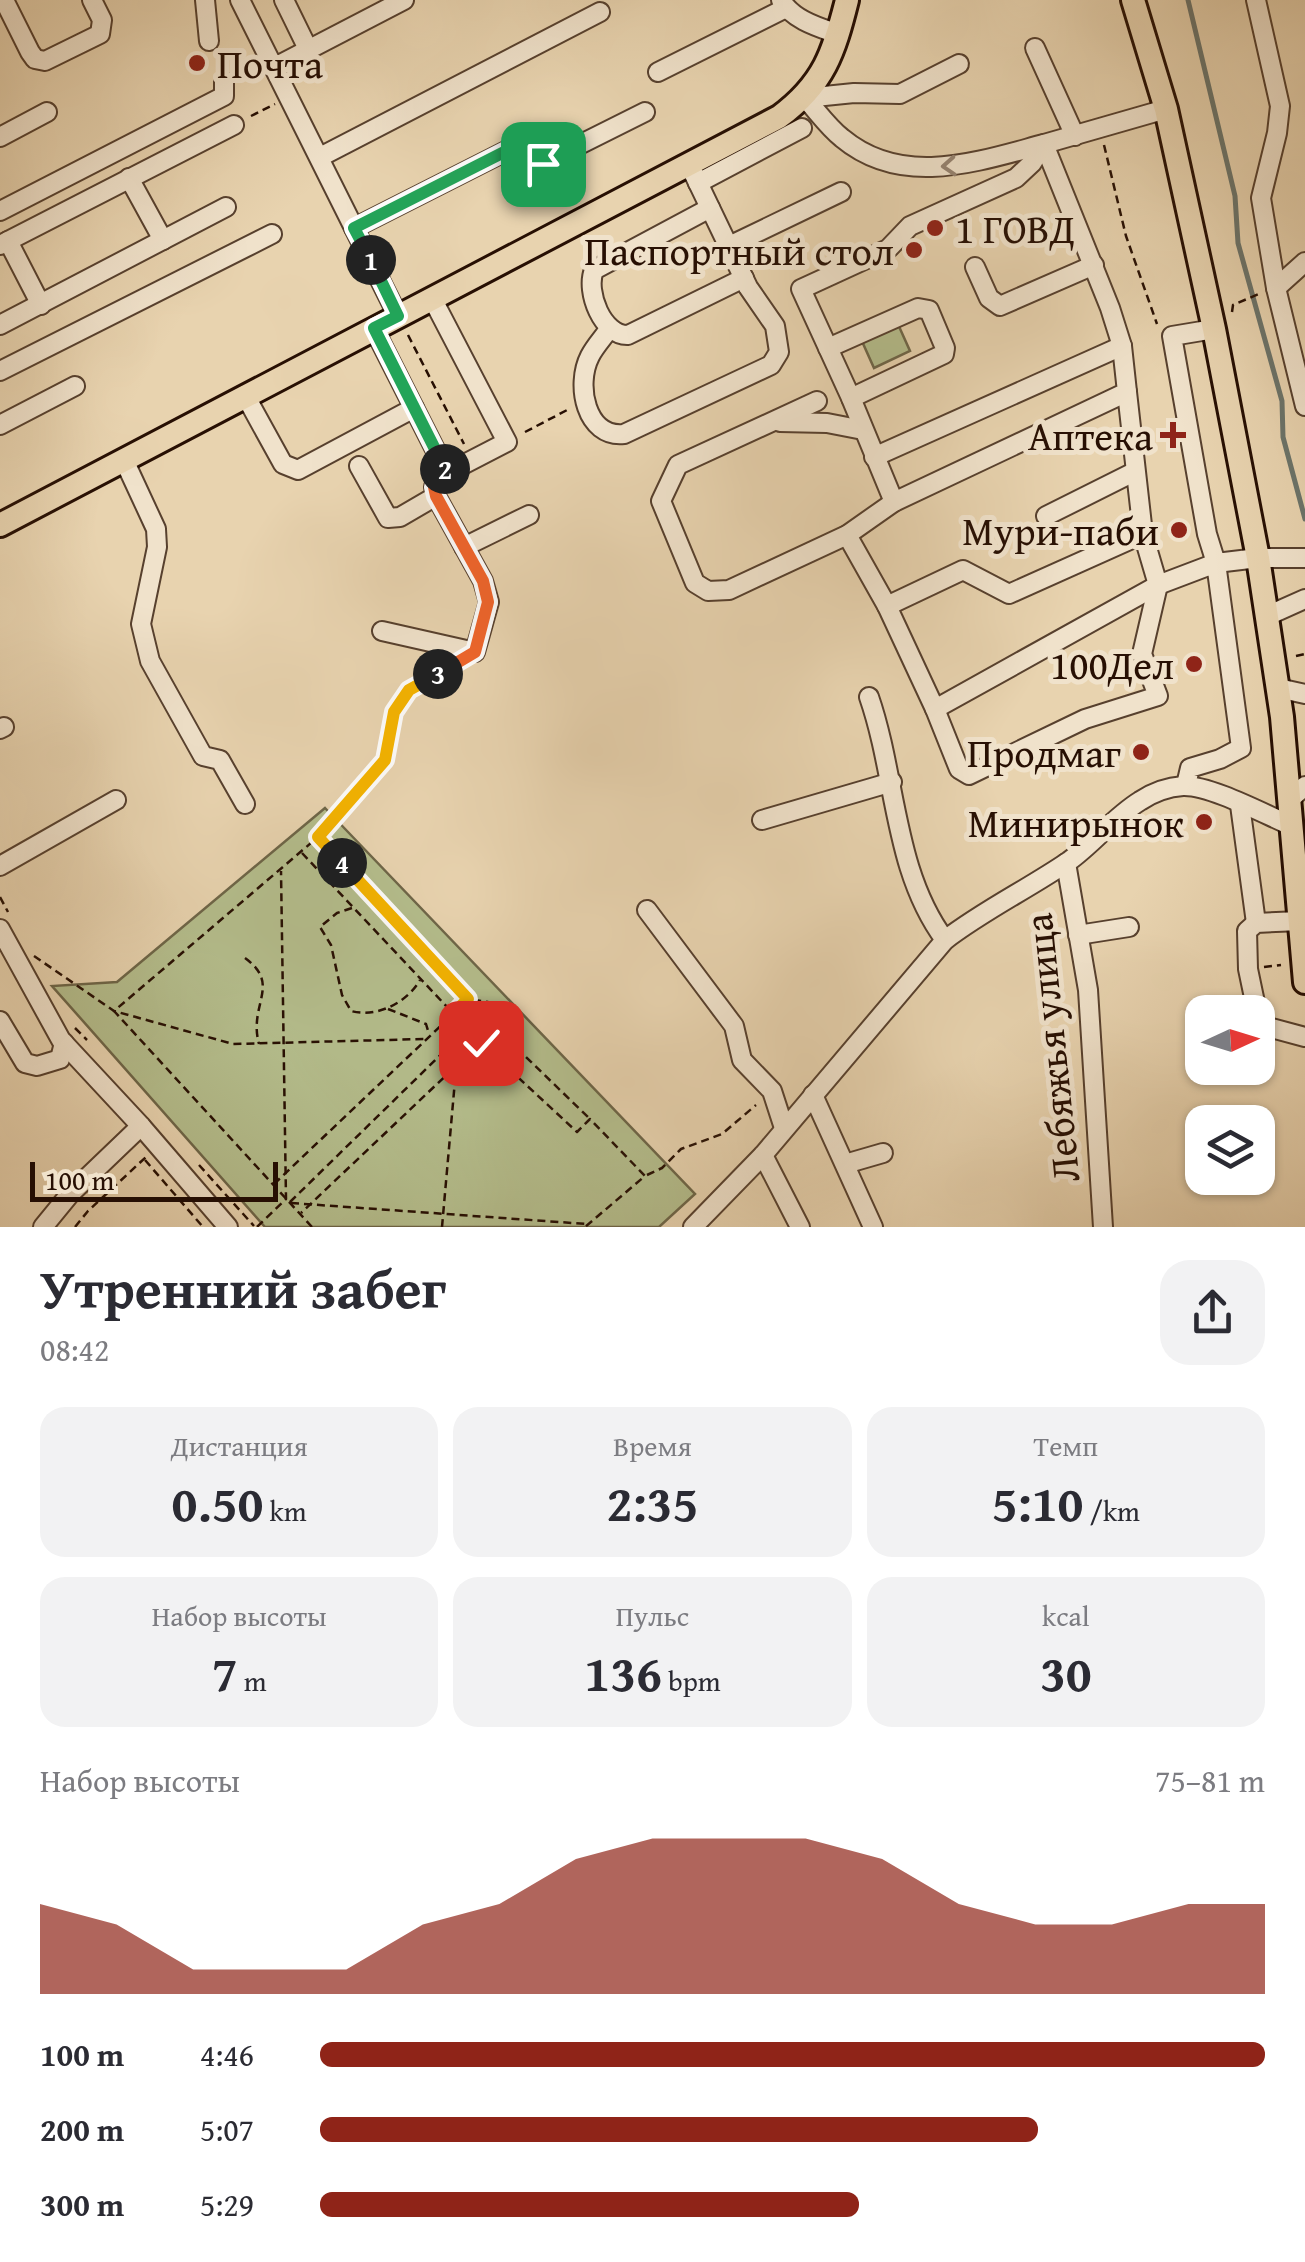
<!DOCTYPE html>
<html lang="ru">
<head>
<meta charset="utf-8">
<style>
  body { margin:0; font-family:"Gentium Book Plus",serif; background:#f2f2f3; color:#2b2b33; height:100vh; display:flex; flex-direction:column; font-size:38px; white-space:nowrap }
  * { box-sizing:border-box; margin:0 }
  p { font-size:32px; color:#7c7c81 }
  .icon { flex:none; width:55px; height:55px; fill:none; stroke:currentColor; stroke-width:2; stroke-linecap:round; stroke-linejoin:round }
  .map { position:relative; height:1227px; overflow:hidden }
  .sheet { display:flex; flex-direction:column; background:#fff; flex:1 }
  .sheet>* { flex:none }
  .needle { width:65px; rotate:86deg }
  .buttons { position:absolute; left:1185px; top:995px; display:grid; gap:20px }
  .buttons a { display:grid; place-items:center; width:90px; height:90px; border-radius:20px; background:#fff; box-shadow:0 2px 8px #0004; font-size:50px }
  .scale { position:absolute; left:30px; bottom:25px; width:248px; box-sizing:border-box; padding-left:10px; border:5px solid #270f03; border-top:0; font-size:28px; line-height:35px; white-space:nowrap; color:#270f03; -webkit-text-stroke:8px #f0e2cb; paint-order:stroke }
  .pin { position:absolute; display:grid; place-items:center; width:85px; height:85px; color:#fff; margin:-42px; border-radius:20px; box-shadow:0 5px 15px #0006 }
  .km { position:absolute; width:50px; height:50px; margin:-25px; border-radius:50%; background:#222; color:#fff; font-size:28px; line-height:50px; text-align:center }
  .round { display:grid; place-items:center; flex:none; width:105px; height:105px; border-radius:30px; background:#f2f2f3 }
  .headline { display:flex; align-items:center; justify-content:space-between; height:170px; padding:0 40px }
  h1 { font-size:55px; font-weight:800; line-height:75px }
  .figures { display:grid; grid-template-columns:repeat(3,1fr); gap:15px; height:170px; padding:10px 40px }
  .figures div { display:grid; align-content:center; border-radius:25px; background:#f2f2f3; text-align:center }
  .figures b { font-size:50px; font-weight:800 }
  .figures small { font-size:28px; font-weight:400 }
  .figures p { font-size:28px }
  .chart { height:280px; padding:20px 40px }
  .chart p { display:flex; justify-content:space-between }
  .chart svg { width:100%; height:180px; margin-top:10px; fill:#8f2418; opacity:.7 }
  ul { padding:0 40px; list-style:none; font-size:32px }
  li { display:grid; grid-template-columns:160px 120px 1fr; align-items:center; height:75px }
  li i { height:25px; border-radius:12px; background:#8f2418 }
  .map>svg:first-child { display:block }
  .green { fill:#b4bd8c; stroke:#6e6648; stroke-width:2.5 }
  .lines { fill:none; stroke-linecap:round; stroke-linejoin:round }
  .stream { stroke:#6b746b; stroke-width:5 }
  .minor-casing { stroke:#57402e; stroke-width:22 }
  .major-casing { stroke:#270f03; stroke-width:28 }
  .path { stroke:#270f03; stroke-width:2.5; stroke-dasharray:8 5; stroke-linecap:butt }
  .minor { stroke:#f0e2cb; stroke-width:18 }
  .major { stroke:#e8d3af; stroke-width:22 }
  .oneway { stroke:#968371 }
  .split-1-casing { stroke:#fff; stroke-width:20 }
  .split-2-casing { stroke:#fff; stroke-width:20 }
  .split-3-casing { stroke:#fff; stroke-width:20 }
  .split-4-casing { stroke:#fff; stroke-width:20 }
  .split-5-casing { stroke:#fff; stroke-width:20 }
  .split-1 { stroke:#22a559; stroke-width:12 }
  .split-2 { stroke:#22a559; stroke-width:12 }
  .split-3 { stroke:#f0652b; stroke-width:12 }
  .split-4 { stroke:#f5b400; stroke-width:12 }
  .split-5 { stroke:#f5b400; stroke-width:12 }
  .poi-dot { fill:#8f2418; stroke:#f0e2cb; stroke-width:4 }
  .labels { text-anchor:middle; dominant-baseline:central; stroke-width:10; stroke-linejoin:round; paint-order:stroke }
  .poi-label { font-size:40px; fill:#270f03; stroke:#f0e2cb; text-anchor:end }
  .street-label { font-size:40px; fill:#270f03; stroke:#f0e2cb }
</style>
</head>
<body>
<div class="map">
<svg width="1305" height="1227" viewBox="0 0 1305 1227">
  <rect width="100%" height="100%" fill="#e8d3af"/>
  <filter id="stains"><feTurbulence type="fractalNoise" baseFrequency=".002" numOctaves="4"/><feColorMatrix values="0 0 0 0 .2 0 0 0 0 .09 0 0 0 0 .02 0 0 0 .5 -.17"/></filter>
  <radialGradient id="worn" r=".72"><stop offset=".6" stop-color="#630" stop-opacity="0"/><stop offset="1" stop-color="#630" stop-opacity=".3"/></radialGradient>
  <g class="green">
    <path d="M897 322 910 351 874 368 861 339Z"/>
    <path d="M325 808 695 1194 659 1227H265L52 986 117 982Z"/>
  </g>
  <g class="lines">
    <path class="stream" d="M1188 0 1235 196 1238 243 1282 401 1283 437 1305 519"/>
    <defs>
      <g id="minor">
        <path d="M4 0 30 52 35 59 45 61 100 34 102 20 92 0"/>
        <path d="M205 0 209 41"/>
        <path d="M240 0 398 316"/>
        <path d="M284 0 308 49"/>
        <path d="M781 0C793 20 818 27 838 34"/>
        <path d="M1256 0 1280 106 1277 133 1261 198 1276 288 1305 406"/>
        <path d="M1035 48 1075 136"/>
        <path d="M275 67 404 0"/>
        <path d="M658 72 786 8"/>
        <path d="M805 98C817 111 828 127 842 138 902 188 976 162 1044 144L1110 308 1122 346 1127 392 894 502 847 535 729 590 708 591 695 583 661 501 678 465 817 401"/>
        <path d="M805 98 854 93 900 94 959 64"/>
        <path d="M0 137 47 112"/>
        <path d="M320 157 600 12"/>
        <path d="M129 178 163 240"/>
        <path d="M698 183 802 128"/>
        <path d="M710 208 594 270C585 292 603 336 628 335L744 278"/>
        <path d="M0 211 224 96V82"/>
        <path d="M354 228 508 150 543 163 645 112"/>
        <path d="M8 241 41 305"/>
        <path d="M0 245 234 125"/>
        <path d="M729 246 841 192"/>
        <path d="M975 267 989 298 1000 306 1094 265"/>
        <path d="M1276 288 1305 262"/>
        <path d="M0 325 226 207"/>
        <path d="M374 329 447 473"/>
        <path d="M609 329C603 338 595 346 590 356 575 385 586 438 624 434L771 365 779 352 775 326 748 287 689 164"/>
        <path d="M1214 329 1172 336 1207 534 1216 563 1258 558H1305"/>
        <path d="M828 348 918 308 929 310 945 348 944 354 851 398"/>
        <path d="M0 371 272 234"/>
        <path d="M245 395 283 464 298 470 414 408"/>
        <path d="M780 422 827 423 863 430"/>
        <path d="M0 425 75 386"/>
        <path d="M874 457 1122 346"/>
        <path d="M124 460 156 529 157 547 141 624 150 661 203 756 220 760 245 804"/>
        <path d="M359 466 388 518 400 517 436 496"/>
        <path d="M894 502 851 398 801 289 888 249 910 226 1016 178 1032 163 1044 144 1166 109"/>
        <path d="M1046 516 1134 472"/>
        <path d="M1143 534 1009 594 963 570 887 606 935 709 1158 585 1216 563 1241 748 1220 759 1190 768 1186 785"/>
        <path d="M847 535 887 606"/>
        <path d="M464 547 529 515"/>
        <path d="M1267 616 1305 599"/>
        <path d="M382 631 475 652 489 602 483 581 436 496 434 487 447 473 507 442 432 298"/>
        <path d="M1278 688 1305 694"/>
        <path d="M869 697C897 778 893 870 945 940"/>
        <path d="M935 709 959 769 969 775 1085 719 1158 696 1142 654 1158 585 1143 534 1127 392"/>
        <path d="M0 729 4 727"/>
        <path d="M1289 800 1305 786"/>
        <path d="M1240 805 1256 923"/>
        <path d="M762 820 892 782"/>
        <path d="M1066 863 1088 990 1103 1227"/>
        <path d="M0 866 116 800"/>
        <path d="M647 910 734 1026 742 1060 772 1091 784 1128"/>
        <path d="M0 929 61 1040 141 1126 228 1227"/>
        <path d="M1078 935 1129 927"/>
        <path d="M1257 1012 1248 969 1247 931 1256 923 1300 921"/>
        <path d="M1258 1013 1260 1025 1305 1037"/>
        <path d="M0 1021 25 1063 37 1066 60 1059 64 1043"/>
        <path d="M813 1095 873 1227"/>
        <path d="M763 1155 800 1227"/>
        <path d="M845 1164 883 1153"/>
        <path d="M43 1227 70 1194 141 1126"/>
        <path d="M693 1227 763 1155 945 940C984 910 1028 889 1069 861 1094 843 1114 817 1140 801 1152 793 1168 787 1183 786 1210 785 1264 814 1292 826"/>
      </g>
      <g id="major">
        <path d="M1133 0 1166 109 1214 329 1258 558 1282 717 1305 982"/>
        <path d="M0 525 779 117C824 84 834 52 847 0"/>
      </g>
    </defs>
    <use href="#minor" class="minor-casing"/>
    <use href="#major" class="major-casing"/>
    <g class="path">
      <path d="M251 116 275 104"/>
      <path d="M1104 145 1126 236 1157 324"/>
      <path d="M1232 312 1233 305 1261 293"/>
      <path d="M408 335 464 444"/>
      <path d="M525 432 571 408"/>
      <path d="M1296 656 1305 654"/>
      <path d="M320 839 468 998"/>
      <path d="M302 853 481 1043 577 1132 590 1119 645 1176 585 1227"/>
      <path d="M0 897 8 912"/>
      <path d="M352 908 337 913 320 927 331 945 342 995 351 1011C376 1018 407 1003 420 980"/>
      <path d="M34 956 114 1011 233 1044 424 1039"/>
      <path d="M245 958C282 985 248 1004 259 1044"/>
      <path d="M1264 967 1281 965"/>
      <path d="M388 1009 426 1024 429 1034"/>
      <path d="M75 1028 87 1040"/>
      <path d="M498 1030 589 1118"/>
      <path d="M145 1160 203 1227"/>
      <path d="M199 1165 254 1226"/>
      <path d="M647 1175 662 1168 681 1149 722 1134 756 1105"/>
      <path d="M274 1184 469 999 488 1002 498 1013 496 1028 301 1213"/>
      <path d="M290 1202 467 1029"/>
      <path d="M291 1203 587 1224"/>
      <path d="M75 1227 88 1211 146 1157"/>
      <path d="M257 1227 286 1199 281 871"/>
      <path d="M312 1227 114 1011 318 837 385 760 394 712 409 690 452 665"/>
      <path d="M442 1227 456 1069"/>
    </g>
    <use href="#minor" class="minor"/>
    <use href="#major" class="major"/>
  </g>
  <defs><path id="oneway-chevron" d="M-2-3.5L2.5 0L-2 3.5" fill="none" stroke-width="1.6" stroke-linecap="round" stroke-linejoin="round" transform="scale(2.5)"/></defs>
  <use class="oneway" href="#oneway-chevron" transform="translate(949 166) rotate(176)"/>
  <g class="lines">
    <defs>
      <path id="split-1" d="M371 260 354 228 508 150 543 164"/>
      <path id="split-2" d="M371 260 398 316 374 328 445 469"/>
      <path id="split-3" d="M438 674 475 652 488 602 483 581 436 496 434 487 447 473 445 469"/>
      <path id="split-4" d="M342 863 318 837 385 760 394 712 409 690 438 674"/>
      <path id="split-5" d="M342 863 468 999 453 1014 481 1043"/>
    </defs>
    <use href="#split-1" class="split-1-casing"/>
    <use href="#split-2" class="split-2-casing"/>
    <use href="#split-3" class="split-3-casing"/>
    <use href="#split-4" class="split-4-casing"/>
    <use href="#split-5" class="split-5-casing"/>
    <use href="#split-1" class="split-1"/>
    <use href="#split-2" class="split-2"/>
    <use href="#split-3" class="split-3"/>
    <use href="#split-4" class="split-4"/>
    <use href="#split-5" class="split-5"/>
  </g>
  <g class="poi-dot">
    <circle cx="197" cy="63" r="10"/>
    <circle cx="935" cy="228" r="10"/>
    <circle cx="914" cy="250" r="10"/>
    <path d="M1168 420h10v10h10v10h-10v10h-10v-10h-10v-10h10z"/>
    <circle cx="1179" cy="530" r="10"/>
    <circle cx="1194" cy="664" r="10"/>
    <circle cx="1141" cy="752" r="10"/>
    <circle cx="1204" cy="822" r="10"/>
  </g>
  <g class="labels">
    <g class="poi-label">
      <text x="217" y="63" text-anchor="start">Почта</text>
      <text x="955" y="228" text-anchor="start">1 ГОВД</text>
      <text x="894" y="250">Паспортный стол</text>
      <text x="1153" y="435">Аптека</text>
      <text x="1159" y="530">Мури-паби</text>
      <text x="1174" y="664">100Дел</text>
      <text x="1121" y="752">Продмаг</text>
      <text x="1184" y="822">Минирынок</text>
    </g>
    <g class="street-label">
      <text transform="translate(1051 1048) rotate(-96)">Лебяжья улица</text>
    </g>
  </g>
  <rect width="100%" height="100%" filter="url(#stains)"/>
  <rect width="100%" height="100%" fill="url(#worn)"/>
</svg>
<div class="buttons">
<a><svg class="needle" viewBox="-14 -14 28 28"><path d="M0-13l5 13h-10z" fill="#e53935"/><path d="M0 13l5-13h-10z" fill="#7c7c81"/></svg></a>
<a><svg class="icon" aria-label="layers" viewBox="0 0 24 24"><path d="M12 4l9 5-9 5-9-5zM3 14l9 5 9-5"/></svg></a>
</div>
<div class="scale">100 m</div>
<div class="pin" style="left:543px;top:164px;background:#1e9e55"><svg class="icon" aria-label="arrive" viewBox="0 0 24 24"><path d="M6 21V4h12l-3 4 3 4H6"/></svg></div>
<div class="pin" style="left:481px;top:1043px;background:#d93025"><svg class="icon" aria-label="check" viewBox="0 0 24 24"><path d="M5 12l5 5 9-10"/></svg></div>
<b class="km" style="left:371px;top:260px">1</b>
<b class="km" style="left:445px;top:469px">2</b>
<b class="km" style="left:438px;top:674px">3</b>
<b class="km" style="left:342px;top:863px">4</b>
</div>
<section class="sheet">
<div class="headline"><div><h1>Утренний забег</h1><p>08:42</p></div><a class="round"><svg class="icon" aria-label="share" viewBox="0 0 24 24"><path d="M12 15V3M7 8l5-5 5 5M5 13v7h14v-7"/></svg></a></div>
<div class="figures">
<div><p>Дистанция</p><b>0.50<small> km</small></b></div>
<div><p>Время</p><b>2:35</b></div>
<div><p>Темп</p><b>5:10<small> /km</small></b></div>
</div>
<div class="figures">
<div><p>Набор высоты</p><b>7<small> m</small></b></div>
<div><p>Пульс</p><b>136<small> bpm</small></b></div>
<div><p>kcal</p><b>30</b></div>
</div>
<div class="chart"><p><span>Набор высоты</span>75–81 m</p>
<svg viewBox="0 0 160 44" preserveAspectRatio="none"><path d="M0 44V22L10 27L20 38L30 38L40 38L50 27L60 22L70 11L80 6L90 6L100 6L110 11L120 22L130 27L140 27L150 22L160 22V44z"/></svg>
</div>
<ul>
<li><b>100 m</b>4:46<i style="width:100%"></i></li>
<li><b>200 m</b>5:07<i style="width:76%"></i></li>
<li><b>300 m</b>5:29<i style="width:57%"></i></li>
</ul>
</section>
</body>
</html>
